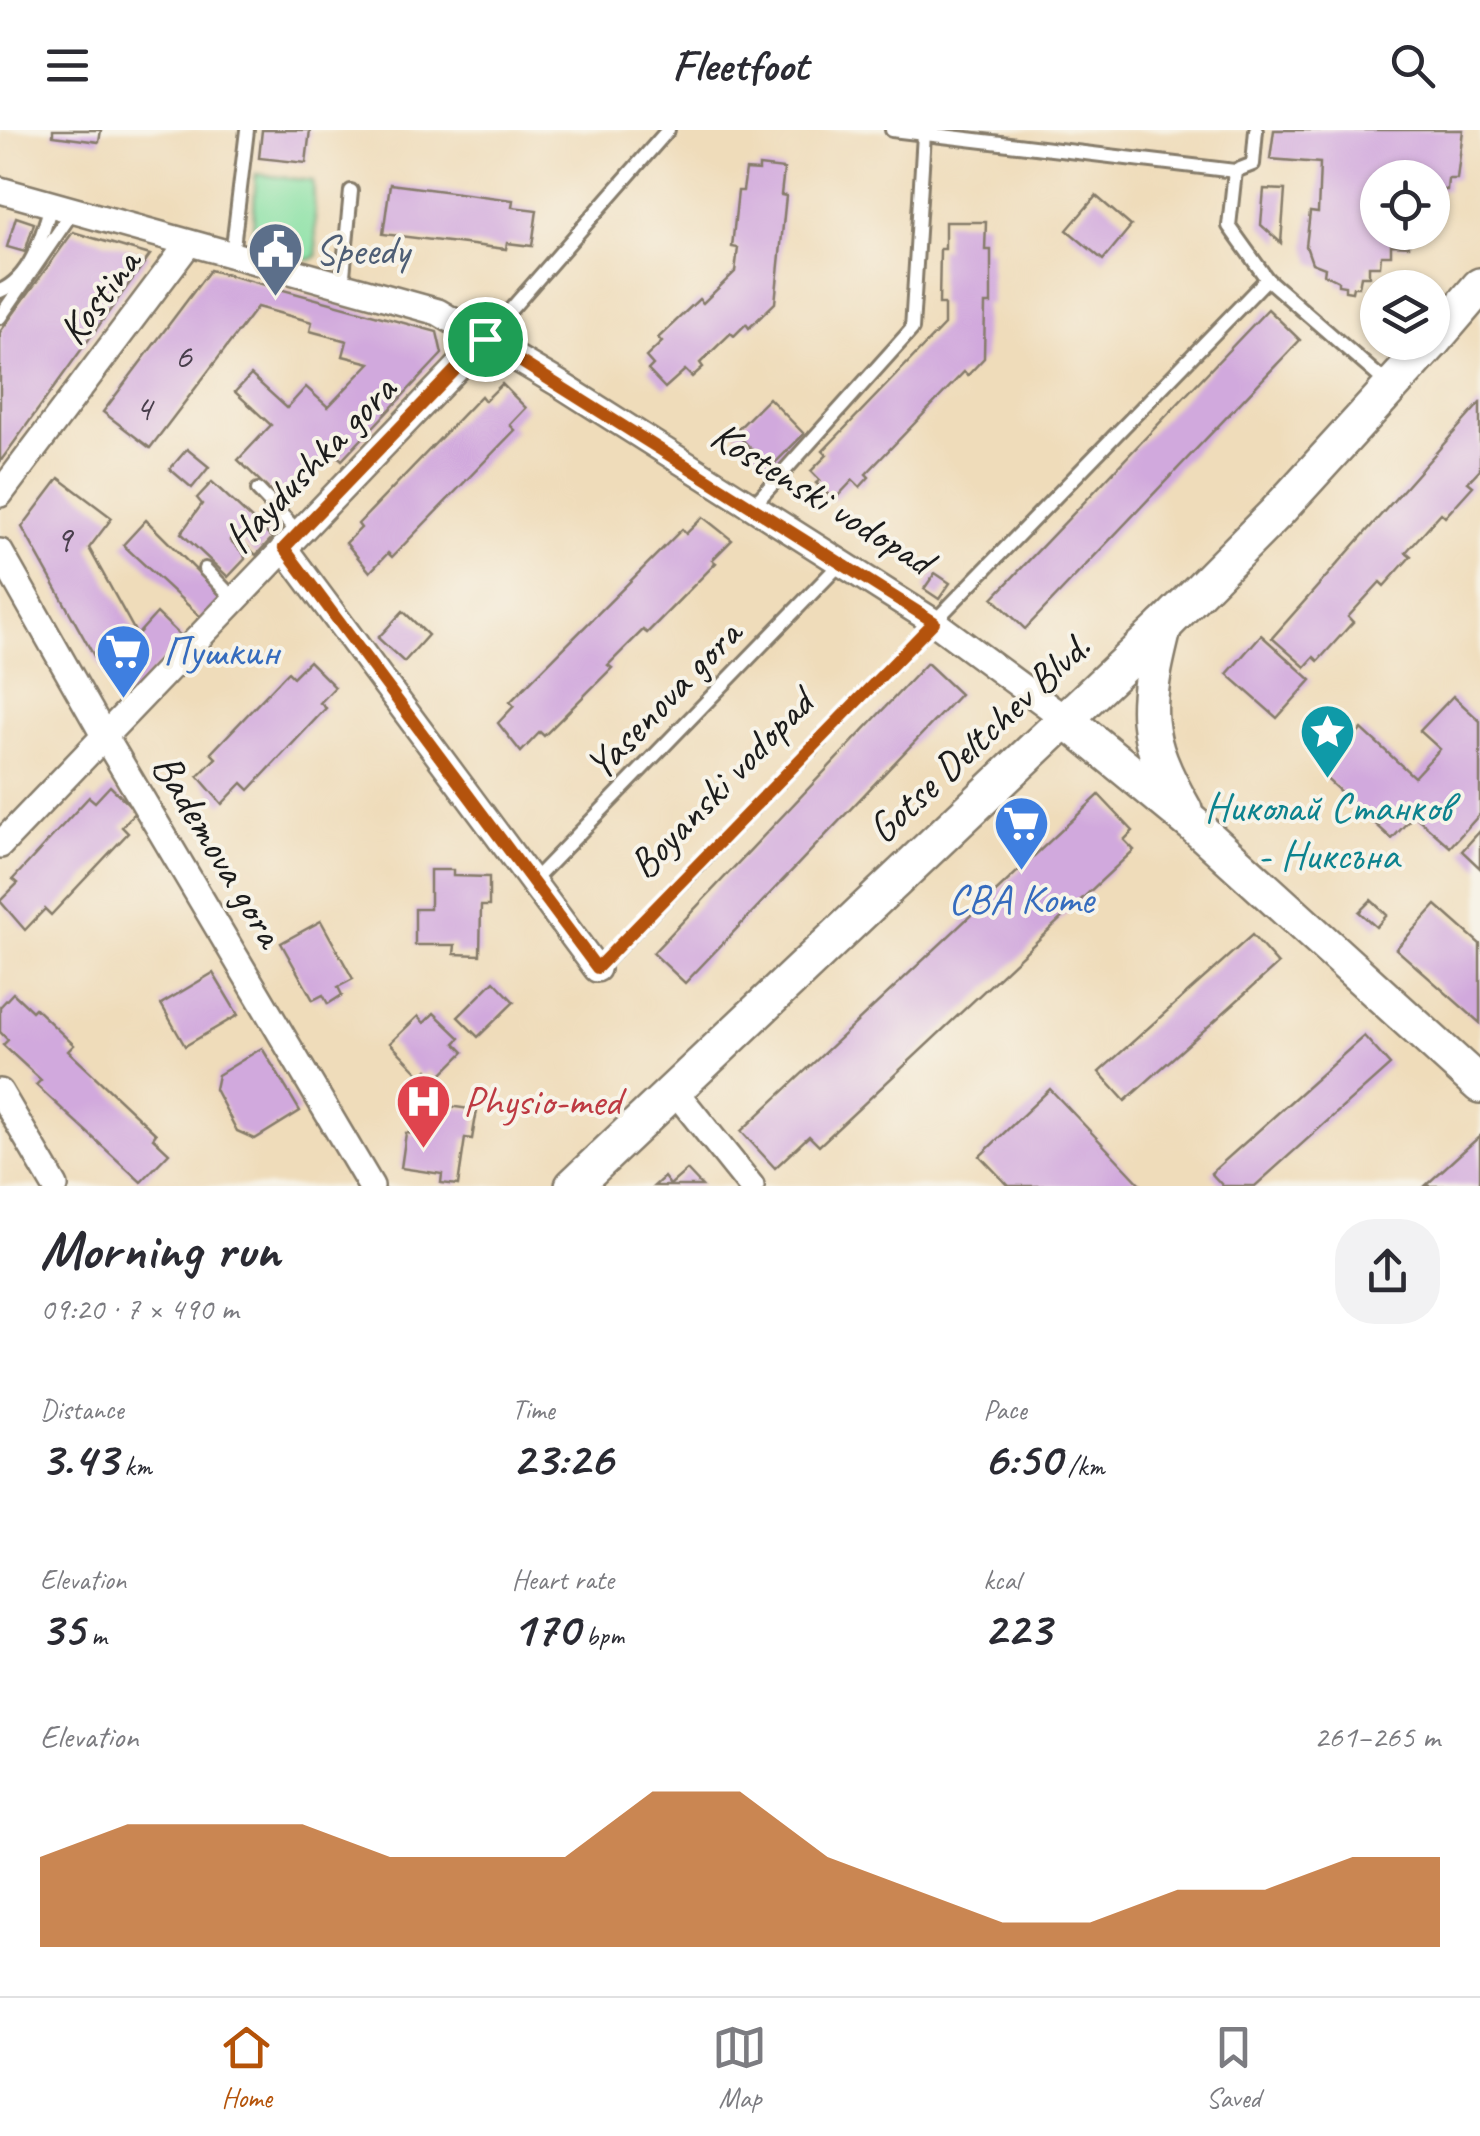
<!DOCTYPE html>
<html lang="en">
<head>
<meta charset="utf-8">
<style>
  body { margin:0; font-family:Caveat,sans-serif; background:#f2f2f3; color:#2b2b33; height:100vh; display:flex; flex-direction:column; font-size:38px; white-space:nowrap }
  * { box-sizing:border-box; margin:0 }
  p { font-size:32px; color:#7c7c81 }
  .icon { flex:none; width:55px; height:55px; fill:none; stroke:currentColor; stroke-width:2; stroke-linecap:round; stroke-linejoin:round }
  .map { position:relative; height:1056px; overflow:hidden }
  .side { display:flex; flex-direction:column; background:#fff; flex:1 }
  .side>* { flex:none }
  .tools { position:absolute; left:1360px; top:30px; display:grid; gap:20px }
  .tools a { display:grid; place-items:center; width:90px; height:90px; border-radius:50%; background:#fff; box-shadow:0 2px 8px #0004; font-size:50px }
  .pin { position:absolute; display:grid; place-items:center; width:85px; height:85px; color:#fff; margin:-42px; border:5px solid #fff; border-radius:50%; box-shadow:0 2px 10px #0007 }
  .round { display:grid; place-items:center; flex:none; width:105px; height:105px; border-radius:40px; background:#f2f2f3 }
  .head { display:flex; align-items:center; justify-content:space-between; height:170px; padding:0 40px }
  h1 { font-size:55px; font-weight:700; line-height:75px }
  .figures { display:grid; grid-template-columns:repeat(3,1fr); gap:15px; height:170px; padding:10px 40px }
  .figures div { display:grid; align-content:center }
  .figures b { font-size:50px; font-weight:700 }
  .figures small { font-size:28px; font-weight:400 }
  .figures p { font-size:28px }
  .chart { height:280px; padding:20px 40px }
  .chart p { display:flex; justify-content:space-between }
  .chart svg { width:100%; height:180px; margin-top:10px; fill:#b45309; opacity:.7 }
  header { display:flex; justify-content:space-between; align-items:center; height:130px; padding:0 40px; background:#fff; font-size:45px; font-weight:700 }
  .tabs { display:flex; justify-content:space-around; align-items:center; height:140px; border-top:2px solid #e1e1e2; background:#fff; font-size:28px; color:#7c7c81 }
  .tabs a { display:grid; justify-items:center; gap:5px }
  .tabs .active { color:#b45309 }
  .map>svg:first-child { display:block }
  .green { fill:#8ae1a5; stroke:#537e60; stroke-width:2.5 }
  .building { fill:#d1a9dd }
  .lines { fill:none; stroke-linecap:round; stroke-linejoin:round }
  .lane-casing { stroke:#867c6b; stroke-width:18 }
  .street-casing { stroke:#867c6b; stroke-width:30 }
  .secondary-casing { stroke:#867c6b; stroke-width:40 }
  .lane { stroke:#fff; stroke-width:12 }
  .street { stroke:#fff; stroke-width:25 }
  .secondary { stroke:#fff; stroke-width:35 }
  .route-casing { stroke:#fff; stroke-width:20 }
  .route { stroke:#b45309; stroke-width:12 }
  .labels { text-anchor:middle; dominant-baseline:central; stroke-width:8; stroke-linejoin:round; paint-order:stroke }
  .number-label { font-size:38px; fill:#493f4c }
  .service-label { font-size:42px; fill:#4e5e75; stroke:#f7f3e8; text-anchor:start }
  .street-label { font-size:42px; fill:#1c1c1c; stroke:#f7f3e8 }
  .shop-label { font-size:42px; fill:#366cbe; stroke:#f7f3e8; text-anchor:start }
  .culture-label { font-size:42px; fill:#0d838f; stroke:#f7f3e8 }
  .health-label { font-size:42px; fill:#be3a42; stroke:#f7f3e8; text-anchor:start }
</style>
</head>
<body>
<header><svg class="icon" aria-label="menu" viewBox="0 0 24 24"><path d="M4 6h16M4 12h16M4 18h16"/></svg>Fleetfoot<svg class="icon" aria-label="search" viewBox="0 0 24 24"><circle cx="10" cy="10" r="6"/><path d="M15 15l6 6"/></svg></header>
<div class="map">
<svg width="1480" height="1056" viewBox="0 0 1480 1056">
  <rect width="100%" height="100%" fill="#f7f3e8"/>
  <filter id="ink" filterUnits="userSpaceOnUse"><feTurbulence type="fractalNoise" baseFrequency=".01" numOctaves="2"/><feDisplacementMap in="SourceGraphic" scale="20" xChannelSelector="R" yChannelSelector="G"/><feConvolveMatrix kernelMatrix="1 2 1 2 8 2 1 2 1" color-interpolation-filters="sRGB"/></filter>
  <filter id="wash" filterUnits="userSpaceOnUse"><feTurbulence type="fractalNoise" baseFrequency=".0048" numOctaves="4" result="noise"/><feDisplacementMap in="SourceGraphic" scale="40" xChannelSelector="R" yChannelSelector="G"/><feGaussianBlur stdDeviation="2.25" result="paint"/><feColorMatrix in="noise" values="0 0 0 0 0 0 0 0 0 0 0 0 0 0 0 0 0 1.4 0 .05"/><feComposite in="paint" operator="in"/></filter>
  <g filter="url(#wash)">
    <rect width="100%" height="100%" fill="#efdcba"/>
    <path class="green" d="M256 44 313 51 317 126 310 130 252 116Z"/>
    <g id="blocks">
      <g class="building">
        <path d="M53 0H101L99 12 53 6Z"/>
        <path d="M262 0H310L306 33 259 28Z"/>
        <path d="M1274 0H1463L1457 49H1448L1447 60H1438L1437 72 1432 71V48H1378V102H1409V116L1391 115V125H1381L1380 136H1369V146H1361L1359 157H1353L1352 162 1345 161V156L1338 155V151L1324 144 1325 138 1312 133 1306 116 1310 82 1318 83 1320 33 1270 29Z"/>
        <path d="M759 36 784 39 781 65 786 66 775 173 749 198 746 194 734 206 731 203 700 233 703 237 692 247 685 240 665 258 648 240 653 235 646 227 662 212 658 208 699 169 703 173 735 142 738 118 732 117 738 61H743L746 40 759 41Z"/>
        <path d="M390 54 513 70 512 77 537 80 532 116 507 113 506 119 383 104Z"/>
        <path d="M1264 59 1285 60 1281 113 1261 95Z"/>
        <path d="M1096 66 1131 96 1103 130 1067 100Z"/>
        <path d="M16 87 34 93 25 122 7 117Z"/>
        <path d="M945 92H986L985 120H991V174H985L984 228 968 245 964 242 866 344 869 347 860 357 853 350 834 370 816 353 820 350 811 341 827 325 823 321 944 195V174H939L940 119H945Z"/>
        <path d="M73 102 150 125 0 332V202Z"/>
        <path d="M210 140 437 202 442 224 342 330 334 323 285 375 238 330 271 295 235 262 251 245 287 278 306 257 328 277 370 233 343 226 347 211 310 201 312 192 257 177 150 318 103 282Z"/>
        <path d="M1268 179 1300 210 1025 499 993 468Z"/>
        <path d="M502 254 526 278 510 295 515 300 392 427 388 423 370 442 346 413 361 398 358 394 481 266 485 271Z"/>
        <path d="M769 268 804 304 770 338 735 302Z"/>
        <path d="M1480 273V339L1468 352 1473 356 1445 387 1441 383 1406 422 1411 426 1384 456 1380 452 1348 487 1353 492 1318 531 1314 527 1305 537 1272 508Z"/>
        <path d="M187 319 209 337 192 358 170 339Z"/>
        <path d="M59 348 112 388 89 418 137 505 157 483 183 508 122 576 22 397Z"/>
        <path d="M212 352 272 408 256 425 234 405 230 410 244 424 245 429 228 447 181 403 202 374 197 368Z"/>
        <path d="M703 387 732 410 712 430 716 433 647 503 643 500 608 535 612 538 544 606 540 602 521 622 498 593 514 576 510 572 682 399 686 404Z"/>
        <path d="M146 390 226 470 205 491 123 415Z"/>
        <path d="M935 443 950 453 939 469 924 459Z"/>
        <path d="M403 481 428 505 404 532 378 508Z"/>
        <path d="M1261 505 1311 550 1277 588 1227 544Z"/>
        <path d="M309 531 335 557 320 573 326 578 249 660 242 653 222 674 198 646 216 628 211 623 288 542 293 547Z"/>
        <path d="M927 533 960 564 685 853 653 823Z"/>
        <path d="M1453 566 1480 591V684L1450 717 1414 685 1392 709 1321 644 1362 599 1414 647 1440 619 1420 601Z"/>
        <path d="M110 656 136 681 122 697 128 703 51 785 45 779 25 800 0 771 18 753 13 749 89 667 95 672Z"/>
        <path d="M1099 665 1133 701 1124 710 1134 720 819 1016 809 1006 775 1038 741 1001Z"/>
        <path d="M1480 701V738L1462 721Z"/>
        <path d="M430 740H453V746L489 747V776H481L480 825 454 824 455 815H415V779H430Z"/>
        <path d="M1371 770 1387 785 1376 797 1359 782Z"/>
        <path d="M1436 775 1480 814V893L1396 819Z"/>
        <path d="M321 791 353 849 338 857 342 865 328 874 323 865 313 870 281 813Z"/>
        <path d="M1252 805 1278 834 1125 971 1099 942Z"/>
        <path d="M213 843 238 885 185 916 161 874Z"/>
        <path d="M494 851 514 872 478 907 458 887Z"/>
        <path d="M13 863 32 881 35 878 74 915 68 921 156 1004 153 1008 169 1023 141 1052 36 955 41 950 3 915 8 910 0 902V877Z"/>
        <path d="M434 883 460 908 455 913 464 922 437 949 428 940 422 946 390 913 418 886 424 893Z"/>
        <path d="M1364 906 1390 935 1255 1056H1223L1211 1043Z"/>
        <path d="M262 918 300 981 255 1009 237 1001 215 959 218 945Z"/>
        <path d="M1050 959 1111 1023 1142 1056H1009L980 1026Z"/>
        <path d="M421 964 442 967 441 975 477 980 472 1009 465 1008 458 1055 441 1053 442 1044 401 1038 406 1003 415 1004Z"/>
        <path d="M1480 1006V1056H1425L1459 1025Z"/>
        <path d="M687 1040 702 1056H654L664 1047 670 1055Z"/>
      </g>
    </g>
  </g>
  <g filter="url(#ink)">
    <use href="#blocks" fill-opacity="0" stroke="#867c6b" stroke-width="2.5"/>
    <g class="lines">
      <defs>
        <g id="lane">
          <path d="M892 0 1235 41 1229 96 1267 149 1391 257"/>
          <path d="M1235 41 1253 34 1256 0"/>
          <path d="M232 125 247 0"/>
          <path d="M342 156 351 61"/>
          <path d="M0 161C32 147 42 106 51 75"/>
          <path d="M0 187 73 81"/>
          <path d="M485 209 668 0"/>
          <path d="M258 360 299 403"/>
          <path d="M751 378 912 199 924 4"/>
          <path d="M205 439 235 470"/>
          <path d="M532 752 841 433"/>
          <path d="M597 839 1267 149"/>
        </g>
        <g id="street">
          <path d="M0 60 438 182 558 253 934 492 1064 588"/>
          <path d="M0 364 189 113"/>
          <path d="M284 418 597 839"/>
          <path d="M0 422 105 607 371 1056"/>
          <path d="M0 715 485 209"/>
          <path d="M674 960 751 1056"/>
          <path d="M0 962 55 1056"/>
        </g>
        <g id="secondary">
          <path d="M1432 212 1480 156"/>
          <path d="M1164 496C1143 578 1141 605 1184 680"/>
          <path d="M1064 588 1193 694 1480 955"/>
          <path d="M573 1056 1164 496 1276 383 1432 212"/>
        </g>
      </defs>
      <use href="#lane" class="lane-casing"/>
      <use href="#street" class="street-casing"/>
      <use href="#secondary" class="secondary-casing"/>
      <use href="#lane" class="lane"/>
      <use href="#street" class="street"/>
      <use href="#secondary" class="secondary"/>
    </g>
  </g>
  <g class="lines" filter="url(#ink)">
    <defs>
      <path id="route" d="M485 209 934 492 597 838 284 418Z"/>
    </defs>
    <use href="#route" class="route-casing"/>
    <use href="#route" class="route"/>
  </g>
  <defs>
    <symbol id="civic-pin" viewBox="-11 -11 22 30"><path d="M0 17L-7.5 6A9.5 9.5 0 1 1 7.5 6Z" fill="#5c6f8a" stroke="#f7f3e8"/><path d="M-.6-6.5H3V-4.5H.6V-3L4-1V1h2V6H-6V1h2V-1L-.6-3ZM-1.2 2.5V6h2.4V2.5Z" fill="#fff"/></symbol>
    <symbol id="supermarket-pin" viewBox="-11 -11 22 30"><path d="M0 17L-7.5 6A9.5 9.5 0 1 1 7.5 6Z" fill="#3f7fe0" stroke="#f7f3e8"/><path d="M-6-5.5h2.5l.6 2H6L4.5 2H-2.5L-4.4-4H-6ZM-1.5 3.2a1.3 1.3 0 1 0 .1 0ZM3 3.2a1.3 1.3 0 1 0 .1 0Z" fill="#fff"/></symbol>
    <symbol id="sight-pin" viewBox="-11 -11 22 30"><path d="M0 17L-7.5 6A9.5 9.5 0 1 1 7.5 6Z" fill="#0f9aa8" stroke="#f7f3e8"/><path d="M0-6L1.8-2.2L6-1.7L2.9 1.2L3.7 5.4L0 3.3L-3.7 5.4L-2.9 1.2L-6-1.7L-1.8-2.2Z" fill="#fff"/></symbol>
    <symbol id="hospital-pin" viewBox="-11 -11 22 30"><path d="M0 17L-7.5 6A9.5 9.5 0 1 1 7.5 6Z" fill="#e0444e" stroke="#f7f3e8"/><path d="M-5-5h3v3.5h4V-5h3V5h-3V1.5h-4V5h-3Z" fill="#fff"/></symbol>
  </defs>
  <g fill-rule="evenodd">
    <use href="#civic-pin" x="244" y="88" width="63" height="86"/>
    <use href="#supermarket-pin" x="92" y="490" width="63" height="86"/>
    <use href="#sight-pin" x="1296" y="570" width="63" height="86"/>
    <use href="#supermarket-pin" x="990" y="662" width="63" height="86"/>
    <use href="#hospital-pin" x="392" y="940" width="63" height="86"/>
  </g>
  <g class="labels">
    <g class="number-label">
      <text x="183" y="225">6</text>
      <text x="143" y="277">4</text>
      <text x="63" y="408">9</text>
    </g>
    <g class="service-label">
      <text x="315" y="120">Speedy</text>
    </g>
    <g class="street-label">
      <text transform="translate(99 167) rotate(-53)">Kostina</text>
      <text transform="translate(310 334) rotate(-46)">Haydushka gora</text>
      <text transform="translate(822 368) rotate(32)">Kostenski vodopad</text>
      <text transform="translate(663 570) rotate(-46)">Yasenova gora</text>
      <text transform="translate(979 608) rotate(-43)">Gotse Deltchev Blvd.</text>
      <text transform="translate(721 654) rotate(-46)">Boyanski vodopad</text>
      <text transform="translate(218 720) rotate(59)">Bademova gora</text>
    </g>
    <g class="shop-label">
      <text x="163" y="521">Пушкин</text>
      <text x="1021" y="769" text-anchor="middle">CBA Kome</text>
    </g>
    <g class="culture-label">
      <text x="1328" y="677">Николай Станков<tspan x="1328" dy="48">- Никсъна</tspan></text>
    </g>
    <g class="health-label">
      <text x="463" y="971">Physio-med</text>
    </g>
  </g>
</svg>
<div class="tools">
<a><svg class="icon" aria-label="locate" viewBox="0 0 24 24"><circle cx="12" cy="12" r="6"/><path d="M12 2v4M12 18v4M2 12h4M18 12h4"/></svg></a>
<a><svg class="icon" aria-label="layers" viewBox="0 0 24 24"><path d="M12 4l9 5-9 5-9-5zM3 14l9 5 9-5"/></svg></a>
</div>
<div class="pin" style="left:485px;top:209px;background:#1e9e55"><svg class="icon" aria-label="arrive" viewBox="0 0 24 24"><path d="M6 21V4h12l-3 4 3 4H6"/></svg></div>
</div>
<section class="side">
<div class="head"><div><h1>Morning run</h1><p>09:20 · 7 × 490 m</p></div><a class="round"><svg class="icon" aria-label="share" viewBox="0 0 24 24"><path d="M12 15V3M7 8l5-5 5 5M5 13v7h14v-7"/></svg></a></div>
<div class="figures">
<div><p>Distance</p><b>3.43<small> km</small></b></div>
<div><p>Time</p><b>23:26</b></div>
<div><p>Pace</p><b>6:50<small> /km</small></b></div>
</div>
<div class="figures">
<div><p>Elevation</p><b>35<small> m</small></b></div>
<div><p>Heart rate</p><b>170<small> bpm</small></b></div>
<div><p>kcal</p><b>223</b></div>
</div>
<div class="chart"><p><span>Elevation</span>261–265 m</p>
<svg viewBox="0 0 160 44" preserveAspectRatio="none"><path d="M0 44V22L10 14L20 14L30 14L40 22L50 22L60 22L70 6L80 6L90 22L100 30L110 38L120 38L130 30L140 30L150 22L160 22V44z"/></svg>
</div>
</section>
<nav class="tabs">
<a class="active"><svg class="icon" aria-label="home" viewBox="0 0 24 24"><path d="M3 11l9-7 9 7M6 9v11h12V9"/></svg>Home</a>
<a><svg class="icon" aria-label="map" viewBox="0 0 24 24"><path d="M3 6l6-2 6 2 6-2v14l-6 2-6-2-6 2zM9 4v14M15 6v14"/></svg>Map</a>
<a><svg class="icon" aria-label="saved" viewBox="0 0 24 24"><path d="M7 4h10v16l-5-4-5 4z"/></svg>Saved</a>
</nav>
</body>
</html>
